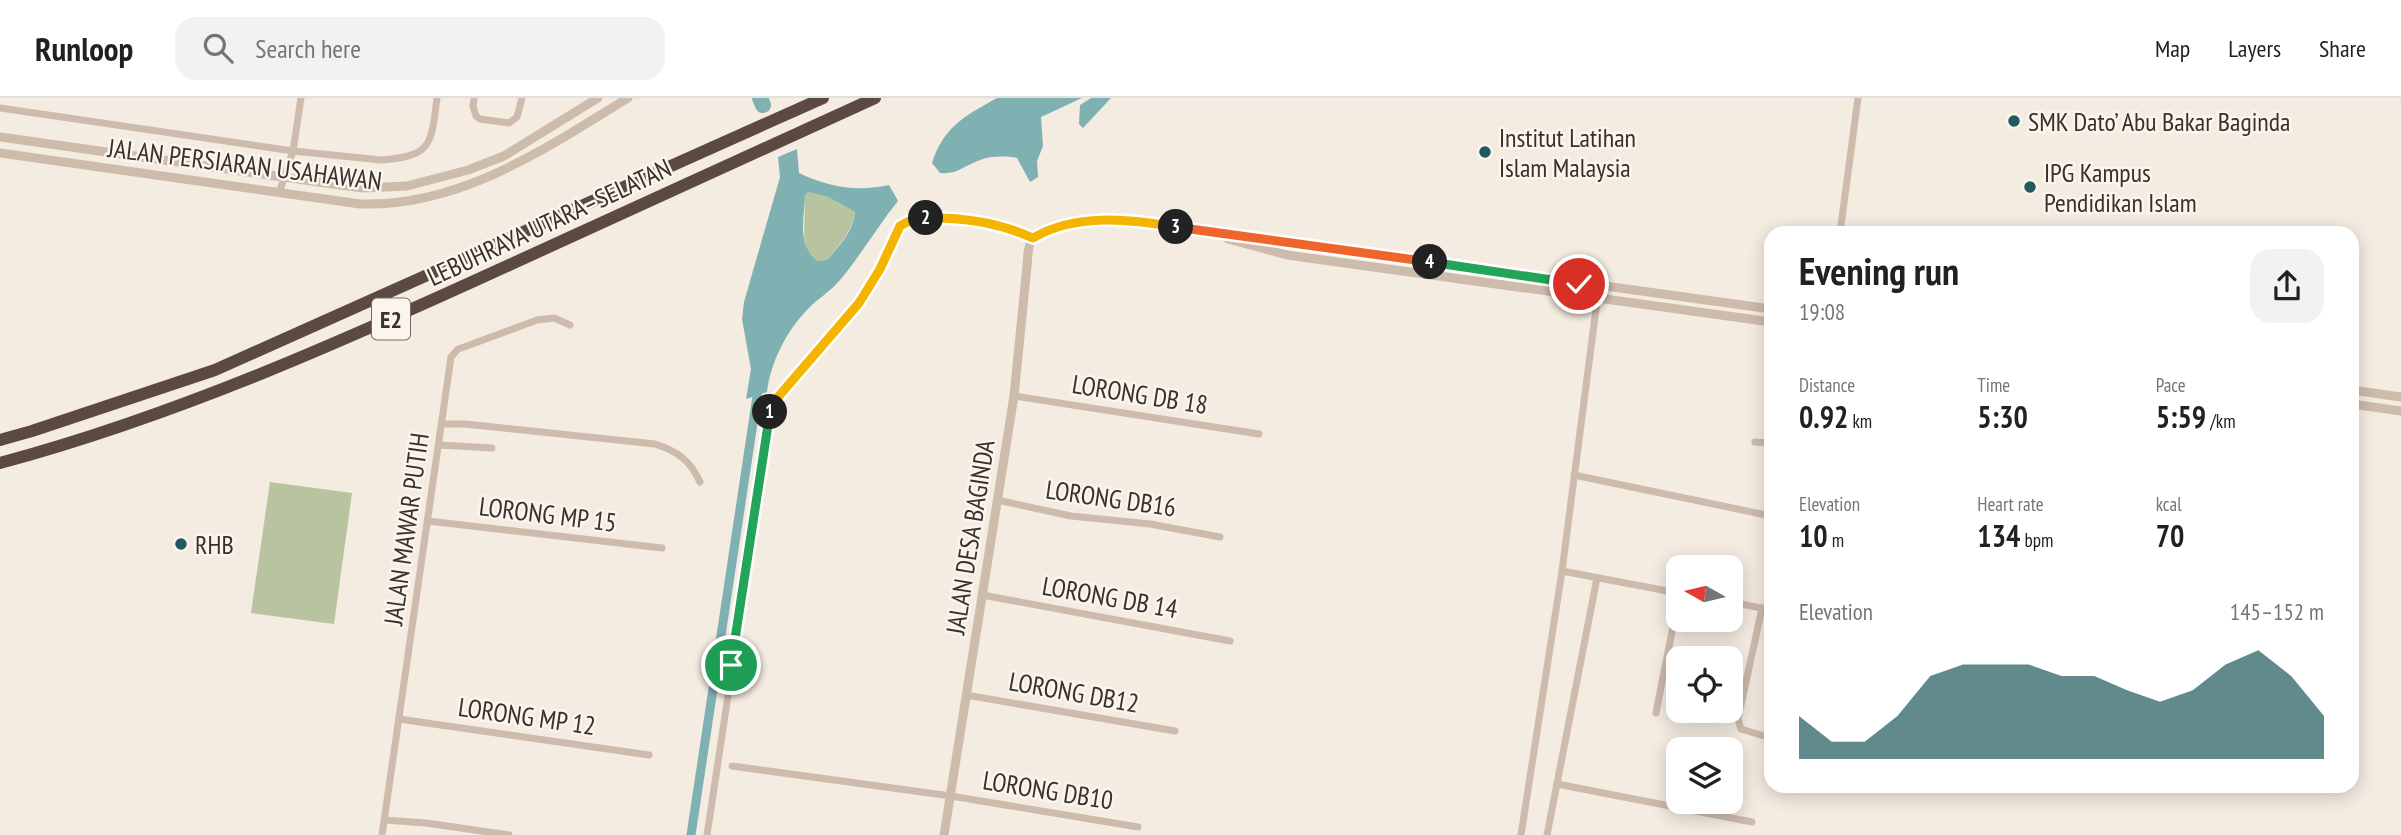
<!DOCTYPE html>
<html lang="en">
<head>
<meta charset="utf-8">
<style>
  body { margin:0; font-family:"PT Sans Narrow",sans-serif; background:#f2f2f2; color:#202124; height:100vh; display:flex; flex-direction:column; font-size:26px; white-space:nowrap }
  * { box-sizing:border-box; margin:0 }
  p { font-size:23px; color:#757577 }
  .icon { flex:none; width:38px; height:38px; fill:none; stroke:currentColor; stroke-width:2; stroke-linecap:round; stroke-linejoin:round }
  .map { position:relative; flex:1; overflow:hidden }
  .side { position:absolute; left:1764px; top:128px; width:595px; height:567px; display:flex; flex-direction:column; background:#fff; border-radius:21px; box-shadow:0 4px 18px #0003 }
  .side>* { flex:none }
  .needle { width:46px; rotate:278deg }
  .tools { position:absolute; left:1666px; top:457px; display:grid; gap:14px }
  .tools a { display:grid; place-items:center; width:77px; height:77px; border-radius:14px; background:#fff; box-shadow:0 4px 18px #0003; font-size:35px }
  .pin { position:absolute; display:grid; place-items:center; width:60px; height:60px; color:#fff; margin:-30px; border:4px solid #fff; border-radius:50%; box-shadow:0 2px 7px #0007 }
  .km { position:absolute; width:35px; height:35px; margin:-18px; border-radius:50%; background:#222; color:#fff; font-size:19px; line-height:35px; text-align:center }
  .round { display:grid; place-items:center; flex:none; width:74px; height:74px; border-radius:21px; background:#f2f2f2 }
  .head { display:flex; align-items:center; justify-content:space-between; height:119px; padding:0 35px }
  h1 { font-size:38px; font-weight:600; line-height:52px }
  .figures { display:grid; grid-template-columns:repeat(3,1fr); gap:10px; height:119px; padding:7px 35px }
  .figures div { display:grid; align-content:center }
  .figures b { font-size:30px; font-weight:600 }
  .figures small { font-size:19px; font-weight:400 }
  .figures p { font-size:19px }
  .chart { height:196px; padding:14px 35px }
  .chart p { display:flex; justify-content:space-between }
  .chart svg { width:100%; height:126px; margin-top:7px; fill:#1f5a5e; opacity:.7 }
  header { display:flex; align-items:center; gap:42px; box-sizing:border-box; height:98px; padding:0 35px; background:#fff; border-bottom:2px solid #e0e0e0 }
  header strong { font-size:33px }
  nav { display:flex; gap:38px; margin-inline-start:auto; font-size:24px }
  .search { width:490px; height:63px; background:#f2f2f2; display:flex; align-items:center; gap:18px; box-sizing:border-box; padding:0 24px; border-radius:21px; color:#757577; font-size:26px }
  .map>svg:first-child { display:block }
  .green { fill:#b8c4a0 }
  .water { fill:#7fb0b2; fill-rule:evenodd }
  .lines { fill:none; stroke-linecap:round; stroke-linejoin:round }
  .canal { stroke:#7fb0b2; stroke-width:9 }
  .river { stroke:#7fb0b2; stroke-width:16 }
  .minor { stroke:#cdbbac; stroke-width:7 }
  .tertiary { stroke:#cdbbac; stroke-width:9 }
  .motorway { stroke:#5c4a42; stroke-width:12 }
  .split-1-casing { stroke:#fff; stroke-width:14 }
  .split-2-casing { stroke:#fff; stroke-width:14 }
  .split-3-casing { stroke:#fff; stroke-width:14 }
  .split-4-casing { stroke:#fff; stroke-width:14 }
  .split-5-casing { stroke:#fff; stroke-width:14 }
  .split-1 { stroke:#22a559; stroke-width:9 }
  .split-2 { stroke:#f5b400; stroke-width:9 }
  .split-3 { stroke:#f5b400; stroke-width:9 }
  .split-4 { stroke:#f0652b; stroke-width:9 }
  .split-5 { stroke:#22a559; stroke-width:9 }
  .poi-dot { fill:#1f5a5e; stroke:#fbf5ee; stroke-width:2.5 }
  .labels { text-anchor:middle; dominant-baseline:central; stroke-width:5; stroke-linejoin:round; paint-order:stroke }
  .shield { fill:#fbf5ee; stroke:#756b66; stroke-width:2 }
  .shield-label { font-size:24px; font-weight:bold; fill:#3b302b }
  .poi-label { font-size:26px; fill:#3b302b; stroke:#fbf5ee; text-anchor:start }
  .street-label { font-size:26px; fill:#3b302b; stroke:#fbf5ee }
</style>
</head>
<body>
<header>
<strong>Runloop</strong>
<div class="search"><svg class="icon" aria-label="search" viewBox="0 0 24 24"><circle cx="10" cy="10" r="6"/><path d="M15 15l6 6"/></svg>Search here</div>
<nav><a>Map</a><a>Layers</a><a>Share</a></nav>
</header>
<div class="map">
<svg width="2401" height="737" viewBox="0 0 2401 737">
  <rect width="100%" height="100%" fill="#f4ebe1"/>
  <g class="green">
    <path d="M808 94 828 99 855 114C852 134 840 146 827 162L817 163 808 156 804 140 805 98Z"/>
    <path d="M270 384 352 395 334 526 251 515Z"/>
  </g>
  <g class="water">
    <path d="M997 0H1082L1041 19 1043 48 1037 63 1038 79 1030 84 1017 60C1006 58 993 58 983 61 966 66 958 77 940 75L932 65C944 28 965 18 997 0Z"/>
    <path d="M1091 0H1111L1083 30 1079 26 1080 7Z"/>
    <path d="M797 51 799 75C828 89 857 94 889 87L898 103C877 129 861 157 840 182 830 194 817 201 807 212 786 234 771 263 767 294L746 301 751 271 742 221 744 204 780 79 778 59ZM808 94 828 99 855 114C853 134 840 147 827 162L817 163C797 147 804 121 805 98Z"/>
  </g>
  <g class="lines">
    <path class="canal" d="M691 737 759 285"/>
    <path class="river" d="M760 0 763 7"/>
    <g class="minor">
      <path d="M474 0 473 8 476 18 480 21 509 25 517 19 522 0"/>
      <path d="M0 10 293 53 381 62C433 58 431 46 437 0"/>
      <path d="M279 95 293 53 301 0"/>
      <path d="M1840 135 1858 0"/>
      <path d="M1014 298 1259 336"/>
      <path d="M442 326H465L655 346C677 353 690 362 700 384"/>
      <path d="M1755 344 1771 345"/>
      <path d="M439 347 492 350"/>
      <path d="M1574 377 1771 418"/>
      <path d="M997 402 1071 418 1150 426 1220 439"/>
      <path d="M428 423 662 450"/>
      <path d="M1562 473 1678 495"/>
      <path d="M982 497 1230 543"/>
      <path d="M1731 504 1771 512"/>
      <path d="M1762 510 1738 621 1741 631 1764 638"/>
      <path d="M966 597 1175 633"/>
      <path d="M1656 615 1678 503"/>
      <path d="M399 621 649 657"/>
      <path d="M732 668 951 698 1138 729"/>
      <path d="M1557 686 1752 724"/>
      <path d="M384 722 426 725 509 737"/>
      <path d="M382 737 451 259 458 251 464 249 537 222 554 220 570 227"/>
      <path d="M707 737 772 306 859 205 880 171 895 135 906 124C930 115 982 121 1007 128 1016 131 1025 136 1033 140"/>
      <path d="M1521 737 1562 473 1599 188"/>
      <path d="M1547 737 1597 480"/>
    </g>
    <g class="tertiary">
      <path d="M0 39 340 87 364 90 407 88 468 72 504 58 598 0"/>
      <path d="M0 55 360 106C460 109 545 51 628 0"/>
      <path d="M1228 141 1287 157 1771 224"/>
      <path d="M2352 292 2401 299"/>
      <path d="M2352 306 2401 313"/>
      <path d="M944 737 1014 298 1027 168C1028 160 1027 149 1032 142 1052 115 1134 125 1164 127L1771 211"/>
    </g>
    <g class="motorway">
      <path d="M0 342 32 333 215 272 823 0"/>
      <path d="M0 365C179 317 350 240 518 163 637 109 756 55 875 0"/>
    </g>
  </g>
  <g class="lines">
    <defs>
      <path id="split-1" d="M731 567 770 314"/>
      <path id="split-2" d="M770 314 772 306 859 205 880 171 900 128 913 121 926 120"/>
      <path id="split-3" d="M926 120C963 119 1000 125 1033 140 1075 115 1130 121 1176 129"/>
      <path id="split-4" d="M1176 129 1430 164"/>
      <path id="split-5" d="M1430 164 1579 186"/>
    </defs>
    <use href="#split-1" class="split-1-casing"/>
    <use href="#split-2" class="split-2-casing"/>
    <use href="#split-3" class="split-3-casing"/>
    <use href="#split-4" class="split-4-casing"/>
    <use href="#split-5" class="split-5-casing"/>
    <use href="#split-1" class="split-1"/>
    <use href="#split-2" class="split-2"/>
    <use href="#split-3" class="split-3"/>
    <use href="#split-4" class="split-4"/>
    <use href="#split-5" class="split-5"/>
  </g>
  <g class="poi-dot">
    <circle cx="2014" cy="23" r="7"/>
    <circle cx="1485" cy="54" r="7"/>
    <circle cx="2030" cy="89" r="7"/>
    <circle cx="181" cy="446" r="7"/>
  </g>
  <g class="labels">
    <rect class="shield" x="372" y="200.5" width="38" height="41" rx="5"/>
    <g class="shield-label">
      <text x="391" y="221">E2</text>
    </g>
    <g class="poi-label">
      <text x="2028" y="23">SMK Dato’ Abu Bakar Baginda</text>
      <text x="1499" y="39">Institut Latihan<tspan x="1499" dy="30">Islam Malaysia</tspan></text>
      <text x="2044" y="74">IPG Kampus<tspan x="2044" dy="30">Pendidikan Islam</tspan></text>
      <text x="195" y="446">RHB</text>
    </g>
    <g class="street-label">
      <text transform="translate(245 66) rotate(7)">JALAN PERSIARAN USAHAWAN</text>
      <text transform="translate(549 124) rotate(-25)">LEBUHRAYA UTARA–SELATAN</text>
      <text transform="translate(1140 296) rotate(9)">LORONG DB 18</text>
      <text transform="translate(1111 400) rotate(8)">LORONG DB16</text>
      <text transform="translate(548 416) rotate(7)">LORONG MP 15</text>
      <text transform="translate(406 431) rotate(-82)">JALAN MAWAR PUTIH</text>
      <text transform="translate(970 439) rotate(-81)">JALAN DESA BAGINDA</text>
      <text transform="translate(1110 499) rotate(10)">LORONG DB 14</text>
      <text transform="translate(1074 594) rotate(10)">LORONG DB12</text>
      <text transform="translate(527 618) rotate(8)">LORONG MP 12</text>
      <text transform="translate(1048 692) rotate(9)">LORONG DB10</text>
    </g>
  </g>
</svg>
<div class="tools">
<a><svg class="needle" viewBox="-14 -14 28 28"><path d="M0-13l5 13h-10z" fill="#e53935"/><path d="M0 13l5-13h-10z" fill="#757577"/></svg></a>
<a><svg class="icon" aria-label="locate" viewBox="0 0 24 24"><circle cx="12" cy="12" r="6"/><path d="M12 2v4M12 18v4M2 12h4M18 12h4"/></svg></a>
<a><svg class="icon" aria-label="layers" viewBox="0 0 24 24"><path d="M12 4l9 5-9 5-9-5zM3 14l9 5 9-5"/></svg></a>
</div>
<div class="pin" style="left:731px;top:567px;background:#1e9e55"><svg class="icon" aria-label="arrive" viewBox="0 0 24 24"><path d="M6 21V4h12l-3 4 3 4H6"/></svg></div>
<div class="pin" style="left:1579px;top:186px;background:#d93025"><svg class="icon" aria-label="check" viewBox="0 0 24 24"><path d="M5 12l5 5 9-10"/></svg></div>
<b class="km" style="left:770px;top:314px">1</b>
<b class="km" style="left:926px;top:120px">2</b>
<b class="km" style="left:1176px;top:129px">3</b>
<b class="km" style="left:1430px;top:164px">4</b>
<section class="side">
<div class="head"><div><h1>Evening run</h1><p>19:08</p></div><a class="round"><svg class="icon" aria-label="share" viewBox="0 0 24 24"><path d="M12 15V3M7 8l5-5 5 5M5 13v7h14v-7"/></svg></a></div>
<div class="figures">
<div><p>Distance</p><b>0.92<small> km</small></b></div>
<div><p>Time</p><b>5:30</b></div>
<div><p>Pace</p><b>5:59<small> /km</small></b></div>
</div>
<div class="figures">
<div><p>Elevation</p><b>10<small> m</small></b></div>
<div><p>Heart rate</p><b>134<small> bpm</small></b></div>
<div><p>kcal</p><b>70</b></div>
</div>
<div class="chart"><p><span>Elevation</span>145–152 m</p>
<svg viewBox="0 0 160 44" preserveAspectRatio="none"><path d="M0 44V29L10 38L20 38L30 29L40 15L50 11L60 11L70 11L80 15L90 15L100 20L110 24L120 20L130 11L140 6L150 15L160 29V44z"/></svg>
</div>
</section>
</div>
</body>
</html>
